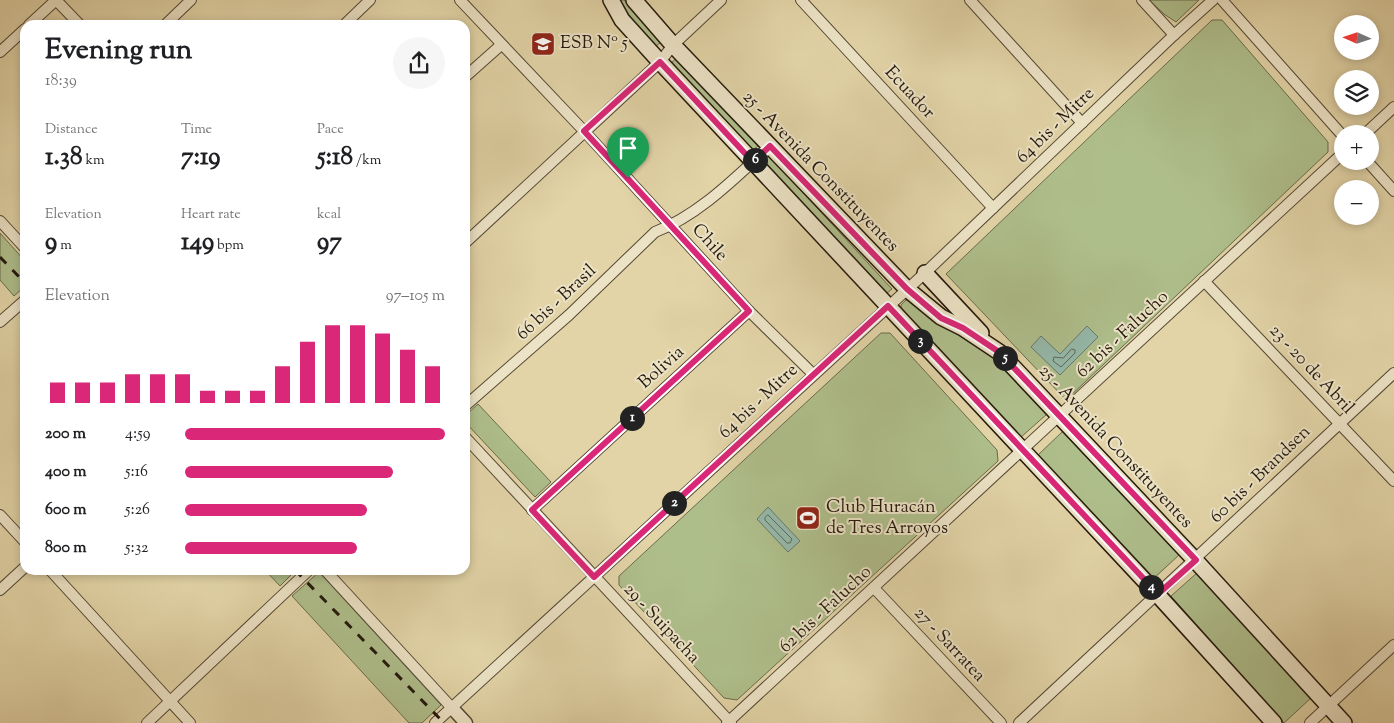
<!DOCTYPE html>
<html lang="en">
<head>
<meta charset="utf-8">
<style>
  body { margin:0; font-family:"Sorts Mill Goudy",serif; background:#f6f6f6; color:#202124; height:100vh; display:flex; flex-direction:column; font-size:19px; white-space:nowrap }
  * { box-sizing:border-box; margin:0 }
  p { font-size:16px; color:#757577 }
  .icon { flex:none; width:28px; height:28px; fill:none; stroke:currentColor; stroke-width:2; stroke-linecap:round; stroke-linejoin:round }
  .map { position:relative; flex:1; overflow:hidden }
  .drawer { position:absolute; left:20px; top:20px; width:450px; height:555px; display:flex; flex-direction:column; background:#fff; border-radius:15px; box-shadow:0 2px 8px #0003 }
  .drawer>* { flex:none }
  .needle { width:32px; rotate:273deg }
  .controls { position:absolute; left:1334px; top:15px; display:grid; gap:10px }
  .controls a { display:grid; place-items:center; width:45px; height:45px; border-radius:50%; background:#fff; box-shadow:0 2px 8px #0003; font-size:25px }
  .pin { position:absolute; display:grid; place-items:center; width:42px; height:42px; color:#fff; margin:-51px -21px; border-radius:50% 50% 50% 0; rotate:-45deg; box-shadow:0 0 5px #0007 }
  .pin .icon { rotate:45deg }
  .km { position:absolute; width:25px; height:25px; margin:-12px; border-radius:50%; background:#222; color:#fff; font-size:14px; line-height:25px; text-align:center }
  .round { display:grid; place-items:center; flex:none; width:52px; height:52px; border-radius:26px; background:#f6f6f6 }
  .summary { display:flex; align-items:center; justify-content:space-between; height:85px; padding:0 25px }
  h1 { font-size:28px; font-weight:700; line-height:38px }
  .stats { display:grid; grid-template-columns:repeat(3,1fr); gap:8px; height:85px; padding:5px 25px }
  .stats div { display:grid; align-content:center }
  .stats b { font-size:25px; font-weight:700 }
  .stats small { font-size:14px; font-weight:400 }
  .stats p { font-size:14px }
  .chart { height:140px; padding:10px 25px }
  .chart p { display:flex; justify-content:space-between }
  .chart svg { width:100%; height:90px; margin-top:5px; stroke:#db2777; stroke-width:6 }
  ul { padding:0 25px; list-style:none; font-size:16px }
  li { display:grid; grid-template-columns:80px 60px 1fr; align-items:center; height:38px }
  li i { height:12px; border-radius:6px; background:#db2777 }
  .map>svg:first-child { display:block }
  .green { fill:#aebe8b; stroke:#686b4c }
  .water { fill:#95b8a9; stroke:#67786b }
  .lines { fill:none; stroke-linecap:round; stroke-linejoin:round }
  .shore { stroke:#5c685b; stroke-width:1 }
  .minor-casing { stroke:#534734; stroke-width:12 }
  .tertiary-casing { stroke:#534734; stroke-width:15 }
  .secondary-casing { stroke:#23180d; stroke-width:18 }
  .minor { stroke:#ece3c6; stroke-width:10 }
  .tertiary { stroke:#ece3c6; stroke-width:12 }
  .secondary { stroke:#ece3c6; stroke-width:15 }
  .rail { stroke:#23180d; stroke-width:3; stroke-dasharray:9 9; stroke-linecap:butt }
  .route-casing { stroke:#fff; stroke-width:10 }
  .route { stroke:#db2777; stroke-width:6 }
  .labels { text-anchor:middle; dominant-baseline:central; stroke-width:4; stroke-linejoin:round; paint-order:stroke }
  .poi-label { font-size:18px; fill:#23180d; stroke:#ece3c6; text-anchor:start }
  .street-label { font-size:18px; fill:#23180d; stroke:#ece3c6 }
</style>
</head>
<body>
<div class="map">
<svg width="1394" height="723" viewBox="0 0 1394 723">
  <rect width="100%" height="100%" fill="#e2d4a7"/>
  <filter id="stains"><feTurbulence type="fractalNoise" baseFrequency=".004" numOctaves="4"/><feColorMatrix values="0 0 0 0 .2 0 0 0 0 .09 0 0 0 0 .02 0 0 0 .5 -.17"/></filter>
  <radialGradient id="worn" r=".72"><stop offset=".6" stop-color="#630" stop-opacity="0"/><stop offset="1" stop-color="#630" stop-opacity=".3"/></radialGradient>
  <g class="green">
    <path d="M617 0H624L661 42 655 47Z"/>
    <path d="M1149 0H1199L1176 22 1164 14Z"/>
    <path d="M1212 20H1222L1328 142V152L1066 400 946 274Z"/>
    <path d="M677 58 758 146 752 151 671 63Z"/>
    <path d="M769 156 892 289 886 294 763 162Z"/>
    <path d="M0 233 25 261V286L14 296 0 280Z"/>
    <path d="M906 300 910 301 934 320 994 357 1047 414 1020 438 901 309V305Z"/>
    <path d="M881 333H890L997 450 998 461 737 700 724 698 619 585V576Z"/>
    <path d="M478 404 551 482 535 497 465 422V416Z"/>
    <path d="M1063 431 1179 555 1152 580 1037 456Z"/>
    <path d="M265 570H296L280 586Z"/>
    <path d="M319 572 441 705 422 723H409L292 596Z"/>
    <path d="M1198 572 1311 698 1284 723 1171 596Z"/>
  </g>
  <g class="water">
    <path d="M1087 326 1098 337 1060 375 1031 347 1041 336 1060 354Z"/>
    <path d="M768 507 800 541 788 552 757 519Z"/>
  </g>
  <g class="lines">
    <g class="shore">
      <path d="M1072 349 1075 350V353L1061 367 1053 361 1054 357 1063 358Z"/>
      <path d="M768 515 792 539 790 543H787L765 520V518Z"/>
    </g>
    <defs>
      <g id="minor">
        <path d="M56 0 80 25"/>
        <path d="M460 0 584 131 749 311 813 374"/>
        <path d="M801 0 993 208"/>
        <path d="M970 0 1082 123"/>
        <path d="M1142 0 1174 35"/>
        <path d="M1222 0 1342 135"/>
        <path d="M29 25 56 0"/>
        <path d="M165 25 191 0"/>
        <path d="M344 25 370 0"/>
        <path d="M0 52 25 29"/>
        <path d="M465 77 501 45"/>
        <path d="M1365 134 1394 107"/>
        <path d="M1367 161 1394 191"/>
        <path d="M0 221 25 248"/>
        <path d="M465 243 660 62 673 45 721 0"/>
        <path d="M1204 281 1394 481"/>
        <path d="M0 322 25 300"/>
        <path d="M465 406 569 315 655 232C699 215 735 178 770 146"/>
        <path d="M465 437 731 723"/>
        <path d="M532 510 749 311"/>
        <path d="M0 515 25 542"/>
        <path d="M50 570 190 723"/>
        <path d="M325 570 452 708"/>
        <path d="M874 588 1001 723"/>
        <path d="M0 590 25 567"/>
        <path d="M147 723 309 570"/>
        <path d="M435 723 925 273 1174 35 1213 0"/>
        <path d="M727 723 1342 154"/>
        <path d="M1019 723 1394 373"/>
        <path d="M1310 723 1394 645"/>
      </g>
      <path id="tertiary" d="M452 708 466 723"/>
      <g id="secondary">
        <path d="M611 0 622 20 660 62 1157 594 1274 723"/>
        <path d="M634 0 673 45 907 289 941 317 963 328 999 352 1195 560 1344 723"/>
        <path d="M925 273 981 333"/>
      </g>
    </defs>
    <use href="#minor" class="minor-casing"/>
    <use href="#tertiary" class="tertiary-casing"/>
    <use href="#secondary" class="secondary-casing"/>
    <use href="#minor" class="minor"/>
    <use href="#tertiary" class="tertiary"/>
    <use href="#secondary" class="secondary"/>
    <g class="rail">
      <path d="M0 257 25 283"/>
      <path d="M295 570 444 723"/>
    </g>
  </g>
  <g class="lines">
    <defs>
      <path id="route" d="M660 62 753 162 770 146 907 289 941 318 963 328 999 352 1196 560 1158 594 888 306 594 577 532 510 749 311 584 131Z"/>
    </defs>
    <use href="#route" class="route-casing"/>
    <use href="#route" class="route"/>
  </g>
  <defs>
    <symbol id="school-square" viewBox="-11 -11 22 22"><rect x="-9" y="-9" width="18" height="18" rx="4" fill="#8f2418" stroke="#ece3c6"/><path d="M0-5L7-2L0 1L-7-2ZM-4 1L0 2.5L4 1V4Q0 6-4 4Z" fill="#fff"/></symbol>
    <symbol id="stadium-square" viewBox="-11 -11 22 22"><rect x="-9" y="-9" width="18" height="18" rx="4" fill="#8f2418" stroke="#ece3c6"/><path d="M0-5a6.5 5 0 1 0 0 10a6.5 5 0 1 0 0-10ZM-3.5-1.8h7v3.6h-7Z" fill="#fff"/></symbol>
  </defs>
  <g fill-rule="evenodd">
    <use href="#school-square" x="529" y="30" width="28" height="28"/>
    <use href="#stadium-square" x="794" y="504" width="28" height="28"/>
  </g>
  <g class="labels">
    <g class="poi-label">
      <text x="560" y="44">ESB Nº 5</text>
      <text x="826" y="508">Club Huracán<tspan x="826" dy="21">de Tres Arroyos</tspan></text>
    </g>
    <g class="street-label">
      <text transform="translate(909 93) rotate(47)">Ecuador</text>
      <text transform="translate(1056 126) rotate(-44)">64 bis - Mitre</text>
      <text transform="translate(820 172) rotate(46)">25 - Avenida Constituyentes</text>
      <text transform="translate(709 243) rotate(48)">Chile</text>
      <text transform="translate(557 303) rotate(-43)">66 bis - Brasil</text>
      <text transform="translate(1123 335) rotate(-43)">62 bis - Falucho</text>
      <text transform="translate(662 368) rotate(-42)">Bolivia</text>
      <text transform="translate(1311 370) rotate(47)">23 - 20 de Abril</text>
      <text transform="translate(759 402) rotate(-43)">64 bis - Mitre</text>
      <text transform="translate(1115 447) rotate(47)">25 - Avenida Constituyentes</text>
      <text transform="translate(1261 475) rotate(-44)">60 bis - Brandsen</text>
      <text transform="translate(826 610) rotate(-43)">62 bis - Falucho</text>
      <text transform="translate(661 624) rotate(47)">29 - Suipacha</text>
      <text transform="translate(949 645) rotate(47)">27 - Sarratea</text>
    </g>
  </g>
  <rect width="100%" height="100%" filter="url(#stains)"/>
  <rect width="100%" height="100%" fill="url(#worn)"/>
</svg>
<div class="controls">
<a><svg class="needle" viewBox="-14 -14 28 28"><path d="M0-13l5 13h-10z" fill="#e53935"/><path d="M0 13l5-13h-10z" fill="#757577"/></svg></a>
<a><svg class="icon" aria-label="layers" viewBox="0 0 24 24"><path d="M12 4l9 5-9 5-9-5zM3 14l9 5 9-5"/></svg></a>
<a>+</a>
<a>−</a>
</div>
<div class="pin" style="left:628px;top:178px;background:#1e9e55"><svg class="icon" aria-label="arrive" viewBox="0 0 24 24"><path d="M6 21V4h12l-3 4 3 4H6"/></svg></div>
<b class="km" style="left:632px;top:418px">1</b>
<b class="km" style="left:674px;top:503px">2</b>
<b class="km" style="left:920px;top:341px">3</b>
<b class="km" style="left:1151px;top:587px">4</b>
<b class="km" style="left:1005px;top:358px">5</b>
<b class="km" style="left:755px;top:160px">6</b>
<section class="drawer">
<div class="summary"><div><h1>Evening run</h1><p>18:39</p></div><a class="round"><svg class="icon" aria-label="share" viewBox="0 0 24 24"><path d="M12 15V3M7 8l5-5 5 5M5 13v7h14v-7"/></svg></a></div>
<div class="stats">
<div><p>Distance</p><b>1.38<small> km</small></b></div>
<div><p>Time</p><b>7:19</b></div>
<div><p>Pace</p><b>5:18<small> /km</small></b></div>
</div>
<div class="stats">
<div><p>Elevation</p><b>9<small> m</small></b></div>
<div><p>Heart rate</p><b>149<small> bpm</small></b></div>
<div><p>kcal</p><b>97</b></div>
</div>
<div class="chart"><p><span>Elevation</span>97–105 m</p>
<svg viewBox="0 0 160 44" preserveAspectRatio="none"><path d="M5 44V34M15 44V34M25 44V34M35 44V30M45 44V30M55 44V30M65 44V38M75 44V38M85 44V38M95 44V26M105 44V14M115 44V6M125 44V6M135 44V10M145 44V18M155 44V26"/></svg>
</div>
<ul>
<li><b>200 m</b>4:59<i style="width:100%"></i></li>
<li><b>400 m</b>5:16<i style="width:80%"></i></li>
<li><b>600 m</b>5:26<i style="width:70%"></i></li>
<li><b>800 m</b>5:32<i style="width:66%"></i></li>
</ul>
</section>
</div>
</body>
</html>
